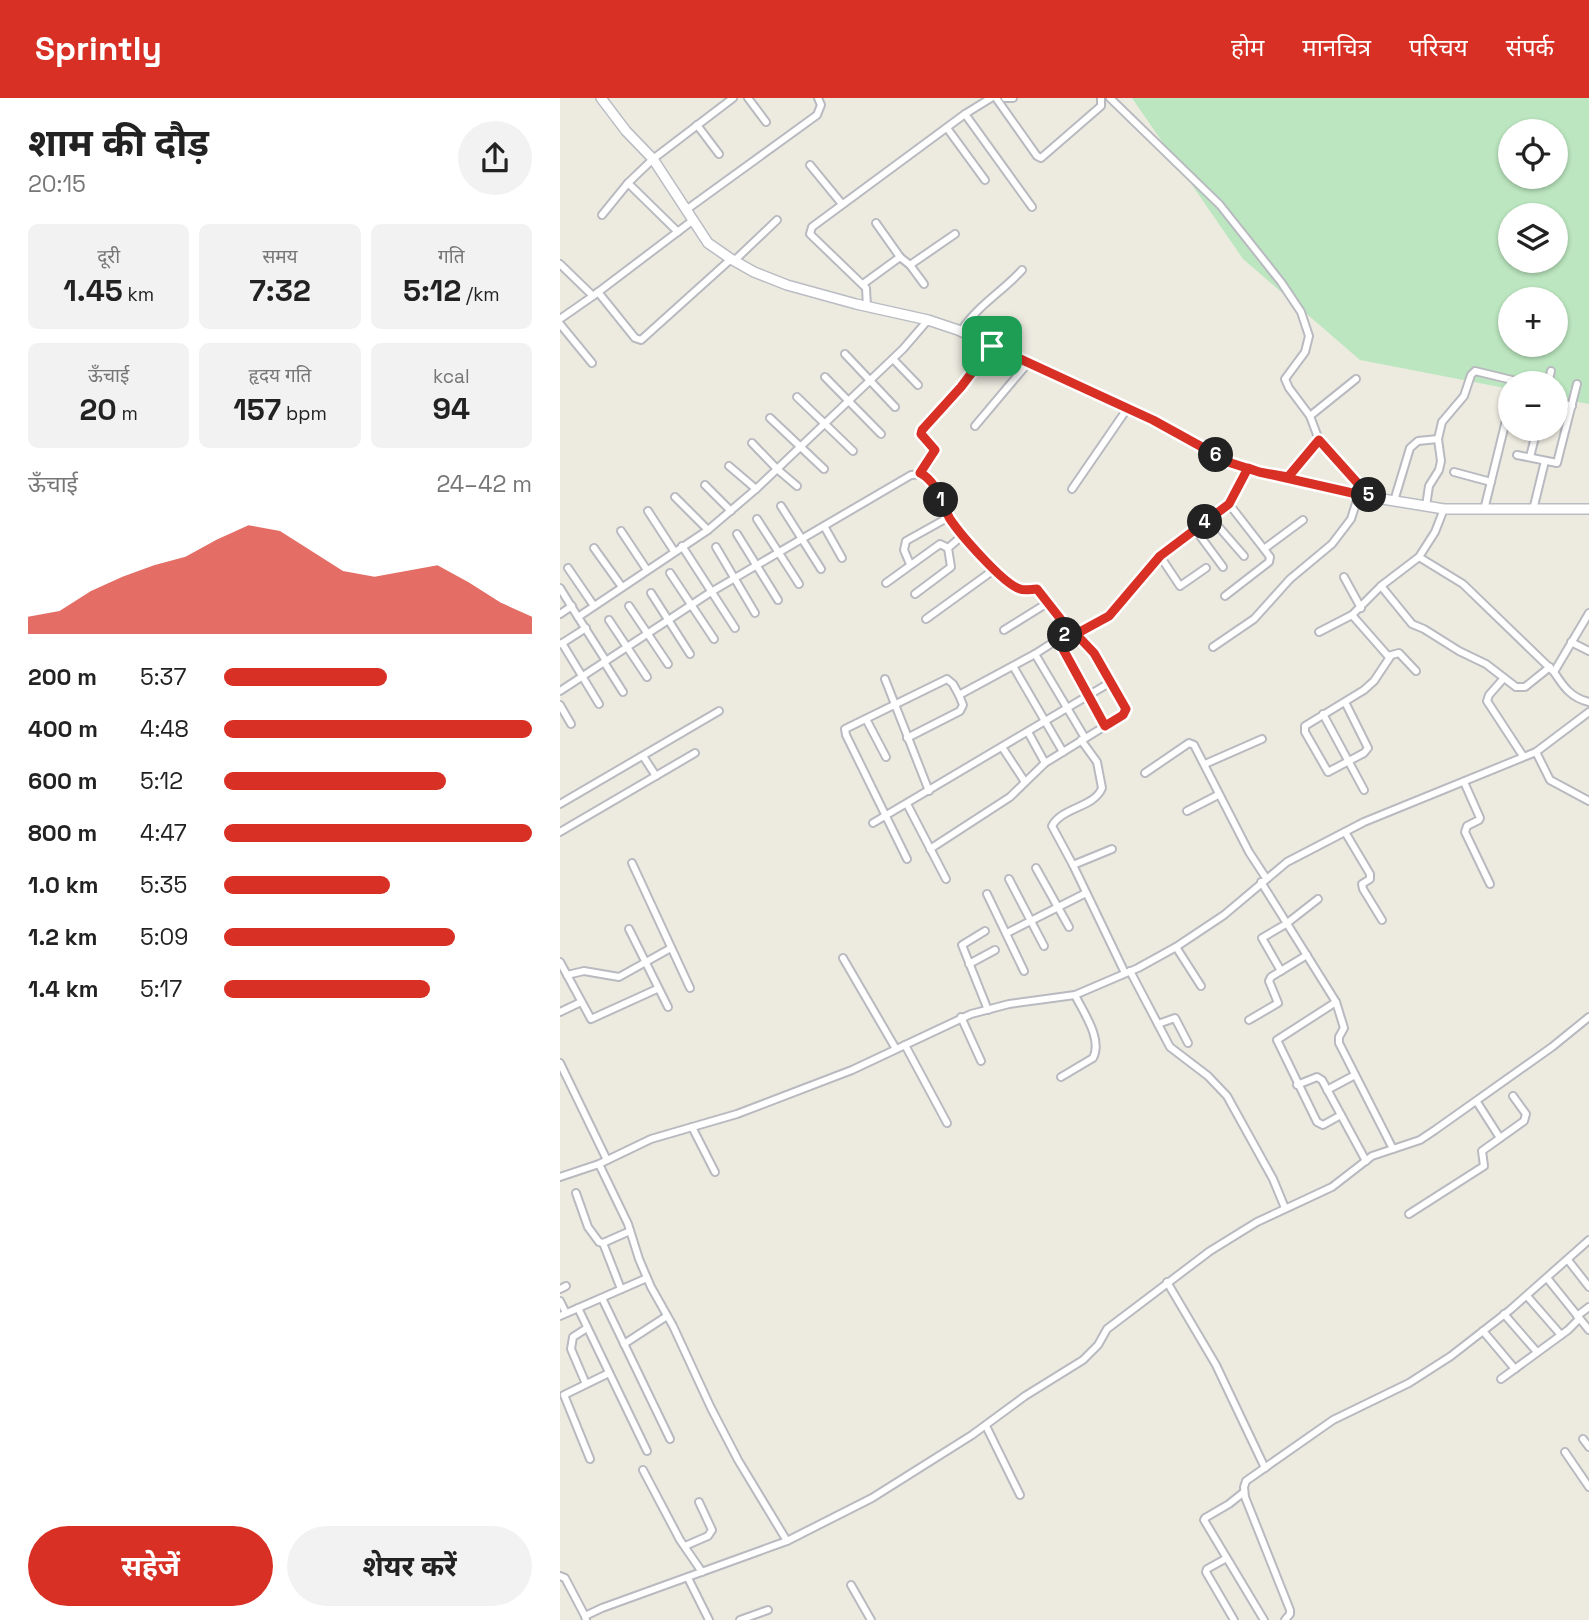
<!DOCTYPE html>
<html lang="hi">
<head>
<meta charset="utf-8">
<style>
  body { margin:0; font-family:"Space Grotesk","Noto Sans Devanagari",sans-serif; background:#f2f2f2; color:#222; height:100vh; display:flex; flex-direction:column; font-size:26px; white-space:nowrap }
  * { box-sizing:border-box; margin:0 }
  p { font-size:23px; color:#767676 }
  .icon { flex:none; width:38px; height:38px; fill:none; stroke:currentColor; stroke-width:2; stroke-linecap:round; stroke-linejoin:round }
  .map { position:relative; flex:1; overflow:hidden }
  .drawer { display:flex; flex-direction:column; background:#fff; width:560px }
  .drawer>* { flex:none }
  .fabs { position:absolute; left:938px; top:21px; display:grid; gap:14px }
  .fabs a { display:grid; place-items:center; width:70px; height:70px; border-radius:50%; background:#fff; box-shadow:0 2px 5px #0004; font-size:35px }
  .pin { position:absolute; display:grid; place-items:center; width:60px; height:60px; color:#fff; margin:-30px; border-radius:14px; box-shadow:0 4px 10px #0006 }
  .km { position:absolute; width:35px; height:35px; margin:-18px; border-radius:50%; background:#222; color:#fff; font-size:19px; line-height:35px; text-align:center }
  .round { display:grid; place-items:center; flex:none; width:74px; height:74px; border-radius:37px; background:#f2f2f2 }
  .head { display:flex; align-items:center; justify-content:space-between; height:119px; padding:0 28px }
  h1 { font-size:38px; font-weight:700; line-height:52px }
  .figures { display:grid; grid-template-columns:repeat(3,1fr); gap:10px; height:119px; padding:7px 28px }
  .figures div { display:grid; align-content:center; border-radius:10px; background:#f2f2f2; text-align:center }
  .figures b { font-size:30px; font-weight:700 }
  .figures small { font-size:19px; font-weight:400 }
  .figures p { font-size:19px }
  .chart { height:196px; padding:14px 28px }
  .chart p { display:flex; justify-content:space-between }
  .chart svg { width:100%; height:126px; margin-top:7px; fill:#d93025; opacity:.7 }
  .cta { display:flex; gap:14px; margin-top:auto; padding:14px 28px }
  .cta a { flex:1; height:80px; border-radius:42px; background:#d93025; color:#fff; font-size:28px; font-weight:700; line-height:80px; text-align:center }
  .cta a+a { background:#f2f2f2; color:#222 }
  ul { padding:0 28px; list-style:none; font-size:23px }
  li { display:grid; grid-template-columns:112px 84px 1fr; align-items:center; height:52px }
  li i { height:18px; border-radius:9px; background:#d93025 }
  header { display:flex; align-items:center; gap:42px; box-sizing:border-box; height:98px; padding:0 35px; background:#d93025; color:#fff }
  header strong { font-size:33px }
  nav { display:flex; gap:38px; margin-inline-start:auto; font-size:24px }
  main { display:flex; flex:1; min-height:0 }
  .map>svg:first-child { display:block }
  .green { fill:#bbe6bf; fill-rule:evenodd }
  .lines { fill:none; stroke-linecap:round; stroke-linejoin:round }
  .street-casing { stroke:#b8bac0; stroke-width:10 }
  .secondary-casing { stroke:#b9bcc3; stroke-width:12 }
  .street { stroke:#fff; stroke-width:6 }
  .secondary { stroke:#fff; stroke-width:9 }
  .route-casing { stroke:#fff; stroke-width:14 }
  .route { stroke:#d93025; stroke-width:9 }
</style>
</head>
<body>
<header>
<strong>Sprintly</strong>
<nav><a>होम</a><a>मानचित्र</a><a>परिचय</a><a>संपर्क</a></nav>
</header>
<main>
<section class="drawer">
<div class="head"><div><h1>शाम की दौड़</h1><p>20:15</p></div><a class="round"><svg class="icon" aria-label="share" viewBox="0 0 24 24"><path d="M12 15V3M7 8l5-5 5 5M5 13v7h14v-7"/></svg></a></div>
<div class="figures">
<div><p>दूरी</p><b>1.45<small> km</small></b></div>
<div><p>समय</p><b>7:32</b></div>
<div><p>गति</p><b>5:12<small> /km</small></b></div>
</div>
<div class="figures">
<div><p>ऊँचाई</p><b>20<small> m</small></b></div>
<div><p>हृदय गति</p><b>157<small> bpm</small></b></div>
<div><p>kcal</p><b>94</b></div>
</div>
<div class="chart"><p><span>ऊँचाई</span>24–42 m</p>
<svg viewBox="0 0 160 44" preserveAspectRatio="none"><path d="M0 44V38L10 36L20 29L30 24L40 20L50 17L60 11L70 6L80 8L90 15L100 22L110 24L120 22L130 20L140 26L150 33L160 38V44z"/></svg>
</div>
<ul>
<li><b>200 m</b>5:37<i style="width:53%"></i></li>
<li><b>400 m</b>4:48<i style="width:100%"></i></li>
<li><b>600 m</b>5:12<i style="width:72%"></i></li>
<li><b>800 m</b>4:47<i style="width:100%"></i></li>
<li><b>1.0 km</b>5:35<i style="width:54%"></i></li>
<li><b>1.2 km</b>5:09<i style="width:75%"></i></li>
<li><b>1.4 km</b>5:17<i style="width:67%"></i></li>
</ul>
<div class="cta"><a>सहेजें</a><a>शेयर करें</a></div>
</section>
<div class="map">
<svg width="1029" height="1522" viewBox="0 0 1029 1522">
  <rect width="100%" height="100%" fill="#edebe0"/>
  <path class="green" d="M572 0H1029V306L996 300V285H950V291L800 262 683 161ZM950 33H996V79H950ZM950 117H996V163H950ZM950 201H996V247H950Z"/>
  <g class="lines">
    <defs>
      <g id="street">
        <path d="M188 0 206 24"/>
        <path d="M436 0 477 58 481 60 541 8V0"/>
        <path d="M445 0H453"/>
        <path d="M550 0 660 107 721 184 741 214 749 238 745 254 725 281 729 290 750 318"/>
        <path d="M405 16 472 109"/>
        <path d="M137 27 159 56"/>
        <path d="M387 30 425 82"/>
        <path d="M250 67 282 106"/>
        <path d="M126 112 257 17 261 7 258 0"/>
        <path d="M42 117 68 85"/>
        <path d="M316 125 340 159"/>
        <path d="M118 134 68 85 93 61 173 0"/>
        <path d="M174 163 217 122"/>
        <path d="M0 166 33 198"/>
        <path d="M350 167 364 186"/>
        <path d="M303 186 340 159 350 167 395 136"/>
        <path d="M38 194 75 240 81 242 171 161"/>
        <path d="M307 209 306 190 250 136 252 129 405 16 431 0"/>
        <path d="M0 221 33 198 132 123"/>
        <path d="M0 226 32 265"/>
        <path d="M401 233C417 208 442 194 462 172"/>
        <path d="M285 256 335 309"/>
        <path d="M333 261 358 287"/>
        <path d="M265 279 321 336"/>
        <path d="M988 285 991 273"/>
        <path d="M237 299 293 353"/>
        <path d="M996 303 1012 308"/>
        <path d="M210 320 264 371"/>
        <path d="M415 328 468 265"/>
        <path d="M759 342 750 318 796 281"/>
        <path d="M192 345 217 371 237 388"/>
        <path d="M957 357 997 365 1017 286"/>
        <path d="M970 359 977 331"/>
        <path d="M169 368 196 391"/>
        <path d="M894 374 931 384"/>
        <path d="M360 375 375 352 361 336 362 332 401 289 432 248"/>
        <path d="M728 379 759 342 810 399"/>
        <path d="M145 387 171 413"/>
        <path d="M512 391 567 311"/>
        <path d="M115 399 148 432"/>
        <path d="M834 403 850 350 858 343 878 341"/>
        <path d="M669 406 704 451 743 422"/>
        <path d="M221 408 261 471"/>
        <path d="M866 408 869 388 879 372 881 363 878 341 882 324 904 298 911 277 915 273 956 283"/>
        <path d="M924 412 950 306"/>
        <path d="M973 412 985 363"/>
        <path d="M88 413 114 453"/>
        <path d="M651 420 684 458"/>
        <path d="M197 421 239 486"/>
        <path d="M264 428 282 460"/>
        <path d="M635 431 663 469"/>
        <path d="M61 433 87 472"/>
        <path d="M177 436 218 502"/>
        <path d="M122 448 175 530"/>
        <path d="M156 449 195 515"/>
        <path d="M34 450 62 489"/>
        <path d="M600 458 620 488 646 470"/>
        <path d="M859 459 903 486 994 574"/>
        <path d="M350 466 344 452 346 443 389 419"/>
        <path d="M8 470 34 508"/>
        <path d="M110 475 154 541"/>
        <path d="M784 479 801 510"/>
        <path d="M326 485 380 446 388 450"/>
        <path d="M821 488 852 526 864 531 899 553 926 566 956 589H965L990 569"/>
        <path d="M0 490 18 519"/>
        <path d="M91 495 130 556"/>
        <path d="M355 496 391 469 388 450 402 438"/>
        <path d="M665 498 709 464 710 459 704 451"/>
        <path d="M69 508 108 566"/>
        <path d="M1029 515 994 574C1003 588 1011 600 1029 604"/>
        <path d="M0 516 12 508"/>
        <path d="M792 517 828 558 839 555 856 573"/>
        <path d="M366 521 435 471"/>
        <path d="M49 522 87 579"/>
        <path d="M444 532 489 504"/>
        <path d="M759 534 792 517 821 488 859 459 875 434 884 411"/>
        <path d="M516 536 549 518 600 458 669 406 688 370"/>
        <path d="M498 542 545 628"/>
        <path d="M1011 544 1029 553"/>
        <path d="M2 545 39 606"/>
        <path d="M1 546 26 530"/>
        <path d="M653 549 694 521 730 481 772 446 791 421 799 396"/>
        <path d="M475 556 525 640"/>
        <path d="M46 563 18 519 148 432 196 391 343 251 368 222"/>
        <path d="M44 564 63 594"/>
        <path d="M453 568 503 654"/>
        <path d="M944 580 929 597 927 603 963 658"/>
        <path d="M325 581 369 693"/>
        <path d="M0 593 151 494 351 377 364 376C377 387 381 404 388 418 398 435 442 484 460 491 467 494 473 489 480 493L511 533 526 545 551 584 313 725"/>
        <path d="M785 604 808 650 804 655 768 674 745 634V628L804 592 814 583 830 559"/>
        <path d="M0 607 11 626"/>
        <path d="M763 616 804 692"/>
        <path d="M306 621 326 659"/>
        <path d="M468 634 485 665"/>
        <path d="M347 640 400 613 403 607 399 597"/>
        <path d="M521 642 537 664 542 690C534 710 502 709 492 728L513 767 565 875"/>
        <path d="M442 649 465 684"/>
        <path d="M976 654 990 682 1029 703"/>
        <path d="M83 658 96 678"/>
        <path d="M645 666 702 641"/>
        <path d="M585 675 629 645 634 647 689 754 706 780"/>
        <path d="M904 684 920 720 919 722 907 728 905 734 930 786"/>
        <path d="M0 706 159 613"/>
        <path d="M347 706 386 781"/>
        <path d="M627 713 658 697"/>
        <path d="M0 734 135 655"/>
        <path d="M785 734 810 776V781L802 786 803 791 822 822"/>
        <path d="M370 751 450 699 485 665 563 617 566 611 551 584"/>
        <path d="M347 761 286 637 285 631 387 581 393 586 399 597 475 556 511 533"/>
        <path d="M72 765 130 890"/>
        <path d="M513 767 552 751"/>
        <path d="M476 770 509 829"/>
        <path d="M449 781 484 848"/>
        <path d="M701 784 776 904 784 930 779 939V945L833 1051"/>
        <path d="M427 796 464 873"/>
        <path d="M69 831 108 909"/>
        <path d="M425 833 402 847 428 912"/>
        <path d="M447 835 526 795"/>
        <path d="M616 849 641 888"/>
        <path d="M283 860 336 951"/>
        <path d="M0 864 31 921 97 891"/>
        <path d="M409 866 435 852"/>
        <path d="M570 873 610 949 648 978 667 998 713 1081 725 1110"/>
        <path d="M721 873 702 840 726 826 758 801"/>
        <path d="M7 877 24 873 59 879 111 850"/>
        <path d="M776 904 717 942 757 1024 763 1027 781 1017"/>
        <path d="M0 914 21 904"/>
        <path d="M401 919 421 963"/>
        <path d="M689 922 718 905 709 883 711 879 747 857"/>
        <path d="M598 926 615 920 628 945"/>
        <path d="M345 947 387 1025"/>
        <path d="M0 965 47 1062"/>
        <path d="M501 979 533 960C543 941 523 914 515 897"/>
        <path d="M737 987 757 979 762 982 806 1063"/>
        <path d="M767 992 795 977"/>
        <path d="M917 1004 940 1040"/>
        <path d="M132 1029 155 1074"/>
        <path d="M39 1066 68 1126 79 1161 91 1189 113 1228 151 1310 178 1362 227 1443"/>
        <path d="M0 1079 39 1066 91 1041 177 1016 292 972 411 916 449 906 515 897 578 870 616 849 664 817 727 764 804 724 976 654 1029 614"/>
        <path d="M16 1095 28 1129 39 1144 43 1145 70 1133"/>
        <path d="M849 1116 924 1068 922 1053 964 1023 966 1016 953 998"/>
        <path d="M43 1145 61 1191"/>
        <path d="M1008 1162 1029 1189"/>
        <path d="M987 1180 1029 1232"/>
        <path d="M607 1184 656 1267 705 1370"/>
        <path d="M0 1191 6 1188"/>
        <path d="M967 1198 1001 1237"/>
        <path d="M42 1200 110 1341"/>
        <path d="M0 1203 6 1215"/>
        <path d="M18 1210 87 1353"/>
        <path d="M944 1216 977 1254"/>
        <path d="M0 1218 87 1180"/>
        <path d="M1017 1218 1029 1209"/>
        <path d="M923 1233 955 1271"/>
        <path d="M64 1246 107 1218"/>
        <path d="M941 1281 1008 1232 1019 1221"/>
        <path d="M26 1286 11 1251 13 1239 27 1230"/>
        <path d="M426 1328 460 1397"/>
        <path d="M1023 1341 1029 1349"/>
        <path d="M1005 1354 1029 1389"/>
        <path d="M30 1361 4 1297 49 1275"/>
        <path d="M83 1372 120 1442 142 1474"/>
        <path d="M684 1394 669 1406 645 1420 644 1422 704 1522"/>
        <path d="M125 1448 148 1438 152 1432 139 1404"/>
        <path d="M665 1461 647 1471 646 1474 674 1522"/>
        <path d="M0 1478 5 1480 25 1518"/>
        <path d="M128 1480 149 1522"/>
        <path d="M291 1487 311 1522"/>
        <path d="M26 1522 25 1518 42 1510 227 1443 312 1400 412 1337 465 1298 523 1262 538 1247 547 1231 650 1153 697 1124 772 1089 812 1058 860 1042 875 1032 992 949 1029 919"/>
        <path d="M180 1522 208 1512"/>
        <path d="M725 1522 730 1516V1512L685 1399 684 1389 686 1383 773 1322 849 1285 891 1258 950 1212 1029 1142"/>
      </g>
      <path id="secondary" d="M41 0 66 33 93 61 148 145 171 161 194 174 227 187 296 206 368 222 398 232 592 322 671 365 699 374 810 399 884 411H1029"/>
    </defs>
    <use href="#street" class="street-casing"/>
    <use href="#secondary" class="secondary-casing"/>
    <use href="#street" class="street"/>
    <use href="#secondary" class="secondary"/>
  </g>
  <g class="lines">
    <defs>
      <path id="route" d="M432 248 401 289 362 332 361 336 375 352 360 375C377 383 381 405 390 421 400 436 443 486 460 491 465 493 472 491 477 491L510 533 498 542 545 628 563 617 566 611 534 555 516 536 549 518 600 458 669 406 688 370 699 374 810 399 759 342 728 379 699 374 671 365 593 322 432 248"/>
    </defs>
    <use href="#route" class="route-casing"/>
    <use href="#route" class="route"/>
  </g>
</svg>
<div class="fabs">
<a><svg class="icon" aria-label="locate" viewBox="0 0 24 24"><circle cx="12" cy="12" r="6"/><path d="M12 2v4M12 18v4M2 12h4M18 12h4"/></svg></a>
<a><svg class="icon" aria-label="layers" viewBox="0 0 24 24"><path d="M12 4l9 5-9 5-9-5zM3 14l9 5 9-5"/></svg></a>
<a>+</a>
<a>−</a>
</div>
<div class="pin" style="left:432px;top:248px;background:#1e9e55"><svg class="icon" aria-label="arrive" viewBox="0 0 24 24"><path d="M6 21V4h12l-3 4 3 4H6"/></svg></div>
<b class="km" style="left:381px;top:402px">1</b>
<b class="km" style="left:505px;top:537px">2</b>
<b class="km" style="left:645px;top:424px">4</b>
<b class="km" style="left:809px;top:397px">5</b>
<b class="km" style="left:656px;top:357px">6</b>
</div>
</main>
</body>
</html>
